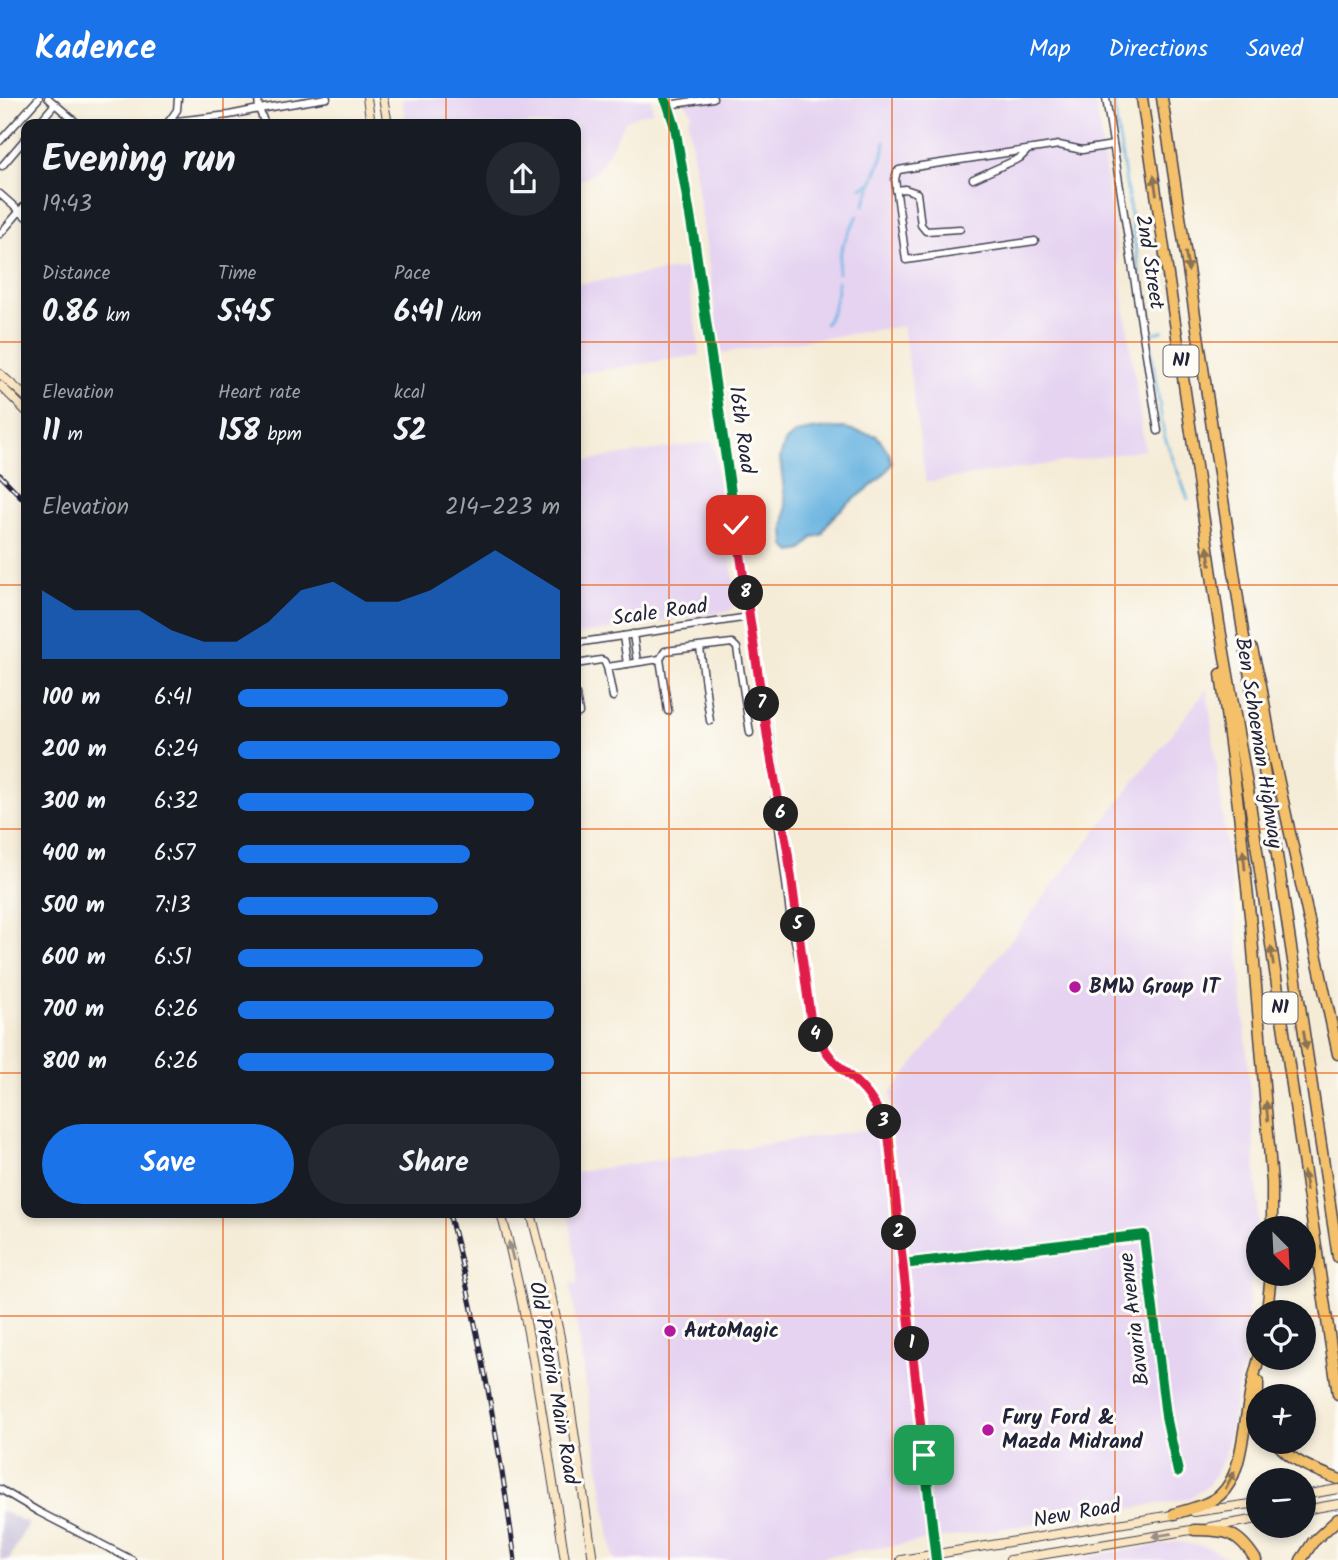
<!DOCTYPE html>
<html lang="en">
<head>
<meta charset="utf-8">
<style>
  body { margin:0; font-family:Kalam,sans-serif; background:#242831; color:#f1f3f6; height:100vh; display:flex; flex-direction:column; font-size:26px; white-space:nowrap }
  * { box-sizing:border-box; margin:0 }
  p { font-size:23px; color:#9ea1a6 }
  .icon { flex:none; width:38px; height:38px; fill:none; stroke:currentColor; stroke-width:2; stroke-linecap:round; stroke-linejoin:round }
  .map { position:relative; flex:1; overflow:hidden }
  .drawer { position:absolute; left:21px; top:21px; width:560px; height:1099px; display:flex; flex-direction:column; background:#171b24; border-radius:14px; box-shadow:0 4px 10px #0003 }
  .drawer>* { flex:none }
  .needle { width:46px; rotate:156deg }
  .controls { position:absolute; left:1246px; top:1118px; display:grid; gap:14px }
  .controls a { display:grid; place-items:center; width:70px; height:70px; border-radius:50%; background:#171b24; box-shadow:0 4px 10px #0003; font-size:35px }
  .pin { position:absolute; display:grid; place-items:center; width:60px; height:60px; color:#fff; margin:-30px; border-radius:14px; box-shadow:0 4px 10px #0006 }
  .km { position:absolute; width:35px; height:35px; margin:-18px; border-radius:50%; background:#222; color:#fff; font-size:19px; line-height:35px; text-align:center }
  .round { display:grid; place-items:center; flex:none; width:74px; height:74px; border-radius:37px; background:#242831 }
  .headline { display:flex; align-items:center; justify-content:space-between; height:119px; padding:0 21px }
  h1 { font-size:38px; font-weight:700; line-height:52px }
  .stats { display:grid; grid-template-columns:repeat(3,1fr); gap:10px; height:119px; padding:7px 21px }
  .stats div { display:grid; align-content:center }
  .stats b { font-size:30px; font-weight:700 }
  .stats small { font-size:19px; font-weight:400 }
  .stats p { font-size:19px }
  .chart { height:196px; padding:14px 21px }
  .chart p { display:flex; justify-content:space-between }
  .chart svg { width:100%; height:126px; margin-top:7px; fill:#1a73e8; opacity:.7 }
  .primary-button { display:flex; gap:14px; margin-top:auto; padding:14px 21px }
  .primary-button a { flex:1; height:80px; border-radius:42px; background:#1a73e8; color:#fff; font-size:28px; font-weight:700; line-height:80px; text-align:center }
  .primary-button a+a { background:#242831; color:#f1f3f6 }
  ul { padding:0 21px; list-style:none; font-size:23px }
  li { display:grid; grid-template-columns:112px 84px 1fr; align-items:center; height:52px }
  li i { height:18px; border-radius:9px; background:#1a73e8 }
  header { display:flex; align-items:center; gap:42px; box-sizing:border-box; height:98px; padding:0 35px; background:#1a73e8; color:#fff }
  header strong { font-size:33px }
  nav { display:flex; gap:38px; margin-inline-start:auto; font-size:24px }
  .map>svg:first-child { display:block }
  .built { fill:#e5d3f1 }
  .industrial { fill:#c7c0d9 }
  .water { fill:#67b3e0; stroke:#446a8e; stroke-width:2 }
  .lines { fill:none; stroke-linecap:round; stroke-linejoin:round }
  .stream { stroke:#67b3e0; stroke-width:2.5 }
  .minor-casing { stroke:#424052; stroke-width:9 }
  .secondary-casing { stroke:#424052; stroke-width:10 }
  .motorway-casing { stroke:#424052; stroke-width:13 }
  .minor { stroke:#fff; stroke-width:6 }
  .secondary { stroke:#fbe6c3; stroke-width:8 }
  .motorway { stroke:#f4c16a; stroke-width:10 }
  .rail-casing { stroke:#22223b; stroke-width:5 }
  .rail { stroke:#fdfcf7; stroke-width:2.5; stroke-dasharray:8; stroke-linecap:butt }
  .cycleway-casing { stroke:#fdfcf7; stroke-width:15 }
  .cycleway { stroke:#00873e; stroke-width:10 }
  .oneway { fill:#8b7252 }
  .oneway2 { fill:#998e86 }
  .route-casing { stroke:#fff; stroke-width:14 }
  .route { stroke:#e11d48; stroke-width:9 }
  .grid { fill:none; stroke:#e8590c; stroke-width:2; stroke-opacity:0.55 }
  .poi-dot { fill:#b5179e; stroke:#fdfcf7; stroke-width:2.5 }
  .labels { text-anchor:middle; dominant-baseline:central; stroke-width:6; stroke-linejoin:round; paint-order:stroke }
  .shield { fill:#fdfcf7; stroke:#646373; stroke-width:2 }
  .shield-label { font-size:19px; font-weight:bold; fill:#22223b }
  .street-label { font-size:21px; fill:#22223b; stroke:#fdfcf7 }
  .poi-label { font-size:21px; font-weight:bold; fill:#22223b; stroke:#fdfcf7; text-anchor:start }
</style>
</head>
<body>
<header>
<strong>Kadence</strong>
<nav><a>Map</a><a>Directions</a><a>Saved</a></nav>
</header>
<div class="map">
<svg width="1338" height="1462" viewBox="0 0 1338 1462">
  <rect width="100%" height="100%" fill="#fdfcf7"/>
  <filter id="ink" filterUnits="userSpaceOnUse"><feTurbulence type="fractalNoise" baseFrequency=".0143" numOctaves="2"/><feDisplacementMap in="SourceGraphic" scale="14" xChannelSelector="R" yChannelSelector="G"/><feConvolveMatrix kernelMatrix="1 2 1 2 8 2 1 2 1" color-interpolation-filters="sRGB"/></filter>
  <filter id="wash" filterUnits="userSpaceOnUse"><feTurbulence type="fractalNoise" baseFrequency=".00686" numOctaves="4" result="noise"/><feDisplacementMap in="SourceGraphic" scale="28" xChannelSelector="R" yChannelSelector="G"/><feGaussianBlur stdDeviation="1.57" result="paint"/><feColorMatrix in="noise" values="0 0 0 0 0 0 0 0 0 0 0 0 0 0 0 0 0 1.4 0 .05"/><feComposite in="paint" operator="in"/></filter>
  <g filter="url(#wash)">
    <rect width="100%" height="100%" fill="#f5ecd7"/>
    <g class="built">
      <path d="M402 0H651L653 14 641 16 626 22 600 69 589 78 576 85V26H406Z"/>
      <path d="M681 0H1095L1145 352 926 384 903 228 721 255 688 21 692 15Z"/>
      <path d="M687 170 700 257 576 276V186Z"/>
      <path d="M713 343 737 504 730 513 576 537V364Z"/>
      <path d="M1207 591 1238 839 1259 1110 1242 1272 1225 1358 1208 1388 1191 1399 1172 1404 803 1462H616L613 1458 570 1186 578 1185 569 1115H576V1074L897 1027 890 996Z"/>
      <path d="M1177 1444 1207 1449 1233 1462H1065Z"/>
    </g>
    <path class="industrial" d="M0 1412 28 1425 9 1462H0Z"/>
    <path class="water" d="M844 330 877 338 889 355 892 365C875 395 832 407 822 437L813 439 802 452 792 454 785 448 784 431 786 409 780 360 785 344 796 335 818 331Z"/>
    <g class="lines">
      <g class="stream">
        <path d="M1113 0 1164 337 1188 401"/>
        <path d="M861 90 872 85 883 57 885 44"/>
        <path d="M864 107 872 85"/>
        <path d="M838 175C839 150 845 140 858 118"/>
        <path d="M825 226C834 214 837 199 838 183"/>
        <path d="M1150 236 1163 233"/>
      </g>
    </g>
  </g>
  <g filter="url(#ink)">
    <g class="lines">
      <defs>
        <g id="minor">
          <path d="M48 0 78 26"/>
          <path d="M664 0 668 7 675 29 695 147 749 519 788 755 811 924C817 938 823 951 833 962 844 974 858 984 868 997 879 1011 884 1025 889 1041L936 1462"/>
          <path d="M1106 0 1158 333"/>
          <path d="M668 7 713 0"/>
          <path d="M168 24 229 17 259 11 258 0"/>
          <path d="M38 26 55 6"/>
          <path d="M167 26 177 12 178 0"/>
          <path d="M265 26 259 11 327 0"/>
          <path d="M0 43 39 0"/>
          <path d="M2 68 26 40"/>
          <path d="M973 81 1020 60 1026 54"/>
          <path d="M896 92 905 91 917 95 921 127 926 133 960 131"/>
          <path d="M0 96 26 119"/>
          <path d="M0 136 26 106"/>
          <path d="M1035 143 906 162 895 81 897 74 899 72 921 68 1059 47 1082 52 1113 47"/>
          <path d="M633 536 637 564"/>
          <path d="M623 538 627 566"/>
          <path d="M576 545 749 519"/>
          <path d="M700 550 710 623"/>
          <path d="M576 566 601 562 604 563 607 569 660 561"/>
          <path d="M607 569 613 599"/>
          <path d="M576 597 579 615"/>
          <path d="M668 613 660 561 665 553 732 545 737 550 750 635"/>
          <path d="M775 699 791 824 799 861"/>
          <path d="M903 1166 1144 1137 1166 1318 1178 1374"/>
          <path d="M0 1391 39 1414 132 1462"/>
        </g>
        <g id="secondary">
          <path d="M367 0 371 26"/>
          <path d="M383 0 388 26"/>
          <path d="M0 276 26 299"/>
          <path d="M0 287 26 313"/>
          <path d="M501 1115C532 1230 546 1344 565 1462"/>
          <path d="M531 1115 547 1178 560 1239 593 1462"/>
          <path d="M1304 1397 1338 1391"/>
          <path d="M1304 1412 1338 1406"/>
          <path d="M1194 1414 1258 1405"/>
          <path d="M1210 1429 1258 1421"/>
          <path d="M901 1462 1178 1416"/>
          <path d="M1010 1462 1197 1431"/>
        </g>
        <g id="motorway">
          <path d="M1142 0 1219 525 1248 692 1338 1296"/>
          <path d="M1162 0 1338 1159"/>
          <path d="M1252 551 1261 587 1273 657 1338 956"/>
          <path d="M1221 576 1239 715 1251 827 1272 1085V1130"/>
          <path d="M1267 1214 1271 1176"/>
          <path d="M1258 1283V1305"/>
          <path d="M1276 1344C1292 1364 1315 1372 1338 1381"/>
          <path d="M1174 1416C1189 1411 1208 1407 1220 1397 1242 1378 1243 1331 1249 1303 1251 1289 1255 1274 1259 1260"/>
          <path d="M1194 1432C1226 1432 1238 1433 1256 1462"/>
          <path d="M1301 1462 1313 1444 1338 1421"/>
        </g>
      </defs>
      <use href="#minor" class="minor-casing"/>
      <use href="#secondary" class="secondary-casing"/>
      <use href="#motorway" class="motorway-casing"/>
      <use href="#minor" class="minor"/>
      <use href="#secondary" class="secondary"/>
      <use href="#motorway" class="motorway"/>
      <defs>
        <g id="rail">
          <path d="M0 377 26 404"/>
          <path d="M449 1115C479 1229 499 1345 515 1462"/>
        </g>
      </defs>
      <use href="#rail" class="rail-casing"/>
      <use href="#rail" class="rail"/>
      <defs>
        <g id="cycleway">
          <path d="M664 0 668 7 675 29 695 147 749 519 788 755 811 924C817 938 823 951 833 962 844 974 858 984 868 997 879 1011 884 1025 889 1041L936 1462"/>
          <path d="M903 1166 1144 1137 1166 1318 1178 1374"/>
        </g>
      </defs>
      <use href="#cycleway" class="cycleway-casing"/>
      <use href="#cycleway" class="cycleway"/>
    </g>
    <defs><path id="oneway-solid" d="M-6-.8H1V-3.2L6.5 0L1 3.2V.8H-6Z" transform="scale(1.75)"/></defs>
    <g class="oneway">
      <use href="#oneway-solid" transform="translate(1155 87) rotate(-98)"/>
      <use href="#oneway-solid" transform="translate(1187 164) rotate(81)"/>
      <use href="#oneway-solid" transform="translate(1209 458) rotate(-98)"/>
      <use href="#oneway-solid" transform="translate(1244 762) rotate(-96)"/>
      <use href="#oneway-solid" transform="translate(1272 858) rotate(-98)"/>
      <use href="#oneway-solid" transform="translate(1305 942) rotate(81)"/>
      <use href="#oneway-solid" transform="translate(1267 1013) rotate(-95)"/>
      <use href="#oneway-solid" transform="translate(1305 1083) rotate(-98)"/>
      <use href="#oneway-solid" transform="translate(1230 1382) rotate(-62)"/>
    </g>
    <g class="oneway2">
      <use href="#oneway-solid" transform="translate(511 1153) rotate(-104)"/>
      <use href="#oneway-solid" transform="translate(1162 1437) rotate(171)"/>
    </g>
  </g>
  <g class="lines" filter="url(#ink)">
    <defs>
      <path id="route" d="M736 427 768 643 788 755 811 924C817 938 823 951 833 962 844 974 858 984 868 997 879 1011 884 1025 889 1041L924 1357"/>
    </defs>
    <use href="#route" class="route-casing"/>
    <use href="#route" class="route"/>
  </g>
  <path class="grid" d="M223 0V26M446 0V26M669 0V1462M892 0V1462M1115 0V1462M0 244H26M576 244H1338M0 487H26M576 487H1338M0 731H26M576 731H1338M0 975H26M576 975H1338M223 1115V1462M446 1115V1462M0 1218H1258M1304 1218H1338"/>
  <g class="poi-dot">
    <circle cx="1075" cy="889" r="7"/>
    <circle cx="670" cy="1233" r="7"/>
    <circle cx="988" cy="1332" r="7"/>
  </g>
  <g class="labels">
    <g class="shield">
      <rect x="1163.5" y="247.5" width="35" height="31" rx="5"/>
      <rect x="1262.5" y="894.5" width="35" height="31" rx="5"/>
    </g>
    <g class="shield-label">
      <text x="1181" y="263">N1</text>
      <text x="1280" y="910">N1</text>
    </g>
    <g class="street-label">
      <text transform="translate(1149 164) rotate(81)">2nd Street</text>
      <text transform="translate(741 332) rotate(82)">16th Road</text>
      <text transform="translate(660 515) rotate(-8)">Scale Road</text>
      <text transform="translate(1258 645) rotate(81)">Ben Schoeman Highway</text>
      <text transform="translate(1135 1221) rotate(-97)">Bavaria Avenue</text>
      <text transform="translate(553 1285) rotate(80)">Old Pretoria Main Road</text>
      <text transform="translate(1077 1416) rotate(-10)">New Road</text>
    </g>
    <g class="poi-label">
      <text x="1089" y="889">BMW Group IT</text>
      <text x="684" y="1233">AutoMagic</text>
      <text x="1002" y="1320">Fury Ford &amp;<tspan x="1002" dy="24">Mazda Midrand</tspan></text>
    </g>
  </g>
</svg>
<div class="controls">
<a><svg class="needle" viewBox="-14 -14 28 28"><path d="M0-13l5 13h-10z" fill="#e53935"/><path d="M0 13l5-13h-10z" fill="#9ea1a6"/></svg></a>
<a><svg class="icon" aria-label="locate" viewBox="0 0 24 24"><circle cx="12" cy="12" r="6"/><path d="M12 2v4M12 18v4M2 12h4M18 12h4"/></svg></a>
<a>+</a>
<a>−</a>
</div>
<div class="pin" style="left:924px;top:1357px;background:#1e9e55"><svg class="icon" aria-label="arrive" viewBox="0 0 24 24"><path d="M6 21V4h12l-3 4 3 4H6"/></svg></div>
<div class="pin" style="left:736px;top:427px;background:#d93025"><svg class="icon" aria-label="check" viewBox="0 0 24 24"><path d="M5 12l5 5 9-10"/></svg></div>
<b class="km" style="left:912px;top:1246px">1</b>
<b class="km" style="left:899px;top:1135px">2</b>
<b class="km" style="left:884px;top:1024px">3</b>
<b class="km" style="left:816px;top:937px">4</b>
<b class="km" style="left:798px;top:827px">5</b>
<b class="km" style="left:781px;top:716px">6</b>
<b class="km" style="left:762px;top:606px">7</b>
<b class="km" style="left:746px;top:495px">8</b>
<section class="drawer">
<div class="headline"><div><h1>Evening run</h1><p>19:43</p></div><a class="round"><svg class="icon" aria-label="share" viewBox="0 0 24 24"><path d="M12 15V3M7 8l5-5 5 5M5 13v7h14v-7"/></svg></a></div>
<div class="stats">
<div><p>Distance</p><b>0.86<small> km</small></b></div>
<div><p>Time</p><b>5:45</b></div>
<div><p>Pace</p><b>6:41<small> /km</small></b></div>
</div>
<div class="stats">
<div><p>Elevation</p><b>11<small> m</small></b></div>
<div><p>Heart rate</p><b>158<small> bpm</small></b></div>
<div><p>kcal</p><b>52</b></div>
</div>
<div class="chart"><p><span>Elevation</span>214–223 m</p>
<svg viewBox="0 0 160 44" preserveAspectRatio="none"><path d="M0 44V20L10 27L20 27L30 27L40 34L50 38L60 38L70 31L80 20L90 17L100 24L110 24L120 20L130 13L140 6L150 13L160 20V44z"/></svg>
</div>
<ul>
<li><b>100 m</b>6:41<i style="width:84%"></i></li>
<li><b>200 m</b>6:24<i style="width:100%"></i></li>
<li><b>300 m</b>6:32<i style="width:92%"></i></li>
<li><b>400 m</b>6:57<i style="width:72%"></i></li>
<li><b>500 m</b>7:13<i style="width:62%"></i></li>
<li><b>600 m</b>6:51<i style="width:76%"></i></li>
<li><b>700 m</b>6:26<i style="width:98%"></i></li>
<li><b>800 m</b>6:26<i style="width:98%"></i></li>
</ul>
<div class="primary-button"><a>Save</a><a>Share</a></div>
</section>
</div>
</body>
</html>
